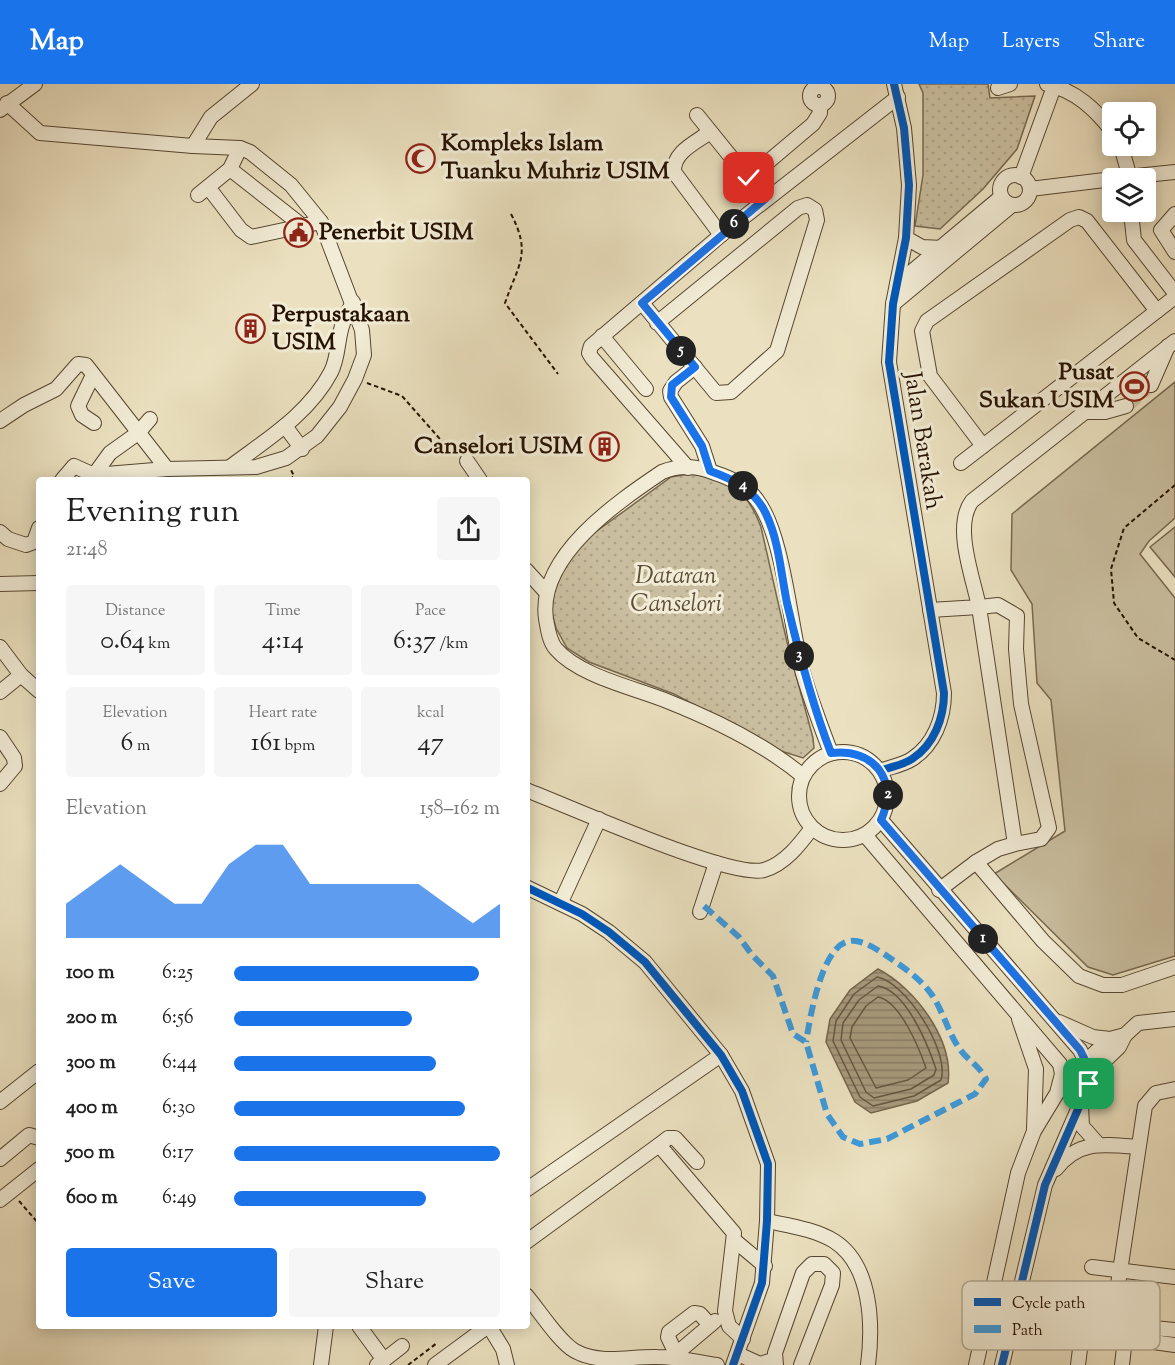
<!DOCTYPE html>
<html lang="en">
<head>
<meta charset="utf-8">
<style>
  body { margin:0; font-family:"Sorts Mill Goudy",serif; background:#f6f6f6; color:#222; height:100vh; display:flex; flex-direction:column; font-size:22px; white-space:nowrap }
  * { box-sizing:border-box; margin:0 }
  p { font-size:20px; color:#767676 }
  .icon { flex:none; width:33px; height:33px; fill:none; stroke:currentColor; stroke-width:2; stroke-linecap:round; stroke-linejoin:round }
  .map { position:relative; flex:1; overflow:hidden }
  .panel { position:absolute; left:36px; top:393px; width:494px; height:852px; display:flex; flex-direction:column; background:#fff; border-radius:6px; box-shadow:0 3px 15px #0003 }
  .panel>* { flex:none }
  .controls { position:absolute; left:1102px; top:18px; display:grid; gap:12px }
  .controls a { display:grid; place-items:center; width:54px; height:54px; border-radius:6px; background:#fff; box-shadow:0 3px 15px #0003; font-size:30px }
  .pin { position:absolute; display:grid; place-items:center; width:51px; height:51px; color:#fff; margin:-26px; border-radius:12px; box-shadow:0 3px 9px #0006 }
  .km { position:absolute; width:30px; height:30px; margin:-15px; border-radius:50%; background:#222; color:#fff; font-size:16px; line-height:30px; text-align:center }
  .round { display:grid; place-items:center; flex:none; width:63px; height:63px; border-radius:6px; background:#f6f6f6 }
  .head { display:flex; align-items:center; justify-content:space-between; height:102px; padding:0 30px }
  h1 { font-size:33px; font-weight:600; line-height:45px }
  .stats { display:grid; grid-template-columns:repeat(3,1fr); gap:9px; height:102px; padding:6px 30px }
  .stats div { display:grid; align-content:center; border-radius:6px; background:#f6f6f6; text-align:center }
  .stats b { font-size:26px; font-weight:600 }
  .stats small { font-size:16px; font-weight:400 }
  .stats p { font-size:16px }
  .chart { height:168px; padding:12px 30px }
  .chart p { display:flex; justify-content:space-between }
  .chart svg { width:100%; height:108px; margin-top:6px; fill:#1a73e8; opacity:.7 }
  .primary-button { display:flex; gap:12px; margin-top:auto; padding:12px 30px }
  .primary-button a { flex:1; height:69px; border-radius:6px; background:#1a73e8; color:#fff; font-size:24px; font-weight:600; line-height:69px; text-align:center }
  .primary-button a+a { background:#f6f6f6; color:#222 }
  ul { padding:0 30px; list-style:none; font-size:20px }
  li { display:grid; grid-template-columns:96px 72px 1fr; align-items:center; height:45px }
  li i { height:15px; border-radius:8px; background:#1a73e8 }
  header { display:flex; align-items:center; gap:36px; box-sizing:border-box; height:84px; padding:0 30px; background:#1a73e8; color:#fff }
  header strong { font-size:28px }
  nav { display:flex; gap:33px; margin-inline-start:auto; font-size:21px }
  .map>svg:first-child { display:block }
  .grass { fill:url(#grass-dots); stroke:#776850; stroke-width:1.5 }
  .pitch { fill:#c9be9f; stroke:#776850; stroke-width:1.5 }
  .water { fill:url(#water-rules); stroke:#74644c; stroke-width:1.5 }
  .lines { fill:none; stroke-linecap:round; stroke-linejoin:round }
  .shore { stroke:#665640; stroke-width:1.5 }
  .minor-tunnel { stroke:#cdc2a3; stroke-width:14; stroke-dasharray:14 7; stroke-linecap:butt }
  .minor-casing { stroke:#564630; stroke-width:16 }
  .path { stroke:#251200; stroke-width:2; stroke-dasharray:4.5 3; stroke-linecap:butt }
  .minor { stroke:#f2ecd6; stroke-width:14 }
  .quiet { stroke:#3c9adc; stroke-width:6; stroke-dasharray:12 6; stroke-linecap:butt }
  .cycleway-casing { stroke:#f2ecd6; stroke-width:11 }
  .cycleway { stroke:#0057b8; stroke-width:8 }
  .route-casing { stroke:#fff; stroke-width:12 }
  .route { stroke:#1a73e8; stroke-width:8 }
  .labels { text-anchor:middle; dominant-baseline:central; stroke-width:6; stroke-linejoin:round; paint-order:stroke }
  .poi-label { font-size:24px; font-weight:bold; fill:#251200; stroke:#f2ecd6; text-anchor:start }
  .street-label { font-size:24px; fill:#251200; stroke:#f2ecd6 }
  .park-label { font-size:24px; font-style:italic; fill:#5e4e38; stroke:#f2ecd6 }
  .key { fill:#f2ecd6; stroke:#b4ab96; stroke-width:1.5 }
  .key-label { font-size:16px; fill:#251200 }
</style>
</head>
<body>
<header>
<strong>Map</strong>
<nav><a>Map</a><a>Layers</a><a>Share</a></nav>
</header>
<div class="map">
<svg width="1175" height="1281" viewBox="0 0 1175 1281">
  <defs>
    <pattern id="grass-dots" width="8" height="8" patternUnits="userSpaceOnUse" patternTransform="scale(1.5)"><rect width="8" height="8" fill="#c9be9f"/><path d="M2 2h.1M6 6h.1" fill="none" stroke="#aca287" stroke-width="1.8" stroke-linecap="round"/></pattern>
    <pattern id="water-rules" width="6" height="5" patternUnits="userSpaceOnUse" patternTransform="scale(1.5)"><rect width="6" height="5" fill="#a89b7f"/><path d="M0 2.5h6" fill="none" stroke="#897d66"/></pattern>
  </defs>
  <rect width="100%" height="100%" fill="#ebe1c0"/>
  <filter id="stains"><feTurbulence type="fractalNoise" baseFrequency=".00333" numOctaves="4"/><feColorMatrix values="0 0 0 0 .2 0 0 0 0 .09 0 0 0 0 .02 0 0 0 .5 -.17"/></filter>
  <radialGradient id="worn" r=".72"><stop offset=".6" stop-color="#630" stop-opacity="0"/><stop offset="1" stop-color="#630" stop-opacity=".3"/></radialGradient>
  <g class="grass">
    <path d="M919 0H988L990 14 1035 12 1017 65 983 105 940 145 915 142 923 91V9Z"/>
    <path d="M689 390C729 395 747 405 761 443L787 558 813 654 814 664 803 674 781 667 674 610 589 578 567 564 556 544 551 526 559 484 579 460 671 393Z"/>
  </g>
  <g class="pitch">
    <path d="M1175 298V434L1149 457 1140 470 1175 514V872L1113 891 1088 883 994 790 1065 747 1051 616 1037 599 1032 520 1011 486 1012 430Z"/>
    <path d="M1175 443V493L1150 463Z"/>
  </g>
  <path class="water" d="M878 885C915 904 954 956 948 999L917 1017 871 1029 855 1018 826 958 830 935 850 906Z"/>
  <g class="lines">
    <g class="shore">
      <path d="M877 893C906 898 950 968 941 996L914 1012 873 1022 860 1013 833 957 836 937 854 910Z"/>
      <path d="M878 902C906 906 928 961 936 985L934 991 911 1005 874 1014 866 1008 841 956 843 939 859 916Z"/>
      <path d="M878 913C900 917 919 964 926 984L908 996 876 1004 850 954 852 943 866 922Z"/>
    </g>
    <path class="minor-tunnel" d="M1126 322 1151 301"/>
    <defs>
      <g id="minor">
        <path d="M1047 0C1076 7 1095 25 1113 48"/>
        <circle cx="819" cy="12" r="9"/>
        <path d="M998 4 1010 0"/>
        <path d="M7 19 40 49 193 62 240 64 250 68 291 101 321 138 362 246 364 271 355 295 340 323 317 352 286 374 256 383 167 385 94 391 90 396"/>
        <path d="M0 26 35 0"/>
        <path d="M697 31 765 115"/>
        <path d="M710 48C695 59 673 68 674 88L721 151"/>
        <path d="M193 62 211 33 252 0"/>
        <path d="M1121 62 1130 94"/>
        <path d="M230 85 300 140"/>
        <circle cx="1015" cy="106" r="15"/>
        <path d="M1021 93 1055 0"/>
        <path d="M749 94 813 40 820 29V21"/>
        <path d="M1117 94 1175 88"/>
        <path d="M208 103 241 146 251 153 321 138"/>
        <path d="M1030 105 1113 95"/>
        <path d="M198 111 230 85 240 64"/>
        <path d="M1131 128 1134 156 1175 209"/>
        <path d="M1175 130 1161 146 1175 168"/>
        <path d="M906 154 922 163 942 164"/>
        <path d="M897 200 1001 113"/>
        <path d="M642 219 716 309 731 308 777 267 817 136 815 126 807 121 798 124 657 239"/>
        <path d="M893 220 1012 121"/>
        <path d="M602 252 646 305"/>
        <path d="M695 283 676 298 670 307 671 313 702 362 710 387"/>
        <path d="M93 291 78 322 82 331 94 339"/>
        <path d="M1151 301 1168 262"/>
        <path d="M1084 328H1105L1126 322"/>
        <path d="M0 337 24 321 56 305 78 280 86 281 167 385"/>
        <path d="M285 342 302 365"/>
        <path d="M983 362 930 292 922 247 927 237 1070 136 1079 133 1087 137 1157 227"/>
        <path d="M467 377 480 396"/>
        <path d="M961 379 1175 213"/>
        <path d="M230 383C266 356 309 330 331 288 339 272 337 255 343 239 345 232 350 225 353 218"/>
        <path d="M688 384 592 274 589 269 591 262 721 151 898 13"/>
        <path d="M62 396 74 382 94 391 110 369 138 349 150 335"/>
        <path d="M0 448 8 455 26 461 34 458 39 444"/>
        <path d="M526 486 546 508"/>
        <path d="M0 500 39 499"/>
        <path d="M930 526 979 523C973 493 953 442 972 417L1175 257"/>
        <path d="M0 563 21 591 39 607"/>
        <path d="M0 608 21 591"/>
        <path d="M0 653 14 674 15 682 0 700"/>
        <circle cx="843" cy="712" r="44"/>
        <path d="M880 687C890 683 903 681 912 675 934 661 944 634 944 609L889 278 893 220 906 154 909 101 904 44 894 0"/>
        <path d="M803 692C763 659 715 636 667 617 635 604 579 592 556 565 549 557 548 545 546 535 537 473 616 419 662 388 679 381 698 382 715 389 731 394 747 402 757 416 783 450 790 538 801 582 809 612 820 640 831 669"/>
        <path d="M526 706C569 722 730 795 764 786 785 780 800 760 812 744"/>
        <path d="M881 736 1080 966 1089 984V1000L1045 1101 1002 1281"/>
        <path d="M865 751 1060 980 1062 990 1057 1009 1034 1047 1018 1089 976 1281"/>
        <path d="M976 778 998 765 1015 760 979 523 998 521 1017 532 1016 565 1021 620 1049 744 1041 755 1015 760"/>
        <path d="M526 803 582 830 609 848 645 878 721 971 742 1007 768 1080 767 1137 762 1199 733 1281"/>
        <path d="M939 806 976 778 1043 857 1079 892 1103 901H1122L1175 883"/>
        <path d="M561 818 599 735"/>
        <path d="M700 828 716 779"/>
        <path d="M1019 935 1036 985 1034 1045"/>
        <path d="M1059 938 1093 953 1110 955 1125 951 1138 939 1175 935"/>
        <path d="M1086 977 1110 955"/>
        <path d="M1090 991 1119 963 1125 951"/>
        <path d="M1175 1005 1156 1009 1145 1022 1112 1240 1175 1246"/>
        <path d="M0 1018 39 987"/>
        <path d="M1081 1022 1082 1042 1097 1059"/>
        <path d="M659 1061 668 1054H675L697 1078"/>
        <path d="M0 1075 29 1051 39 1054"/>
        <path d="M1056 1085C1078 1056 1104 1060 1137 1063"/>
        <path d="M526 1106 721 971"/>
        <path d="M0 1116 39 1085"/>
        <path d="M767 1137C790 1142 814 1145 834 1157 872 1181 873 1242 868 1281"/>
        <path d="M734 1156 765 1182"/>
        <path d="M526 1158 659 1061 734 1149 725 1227 729 1242 743 1255"/>
        <path d="M1092 1183 1175 1193"/>
        <path d="M526 1211C539 1226 559 1258 575 1267 600 1281 630 1272 657 1273 678 1273 697 1278 717 1281"/>
        <path d="M359 1242 384 1276 377 1281"/>
        <path d="M489 1242 503 1265 507 1281"/>
        <path d="M676 1270 715 1237"/>
        <path d="M738 1270 760 1280 773 1276"/>
        <path d="M678 1274 668 1253 669 1248 694 1229 700 1230 710 1241"/>
        <path d="M384 1276 402 1262"/>
        <path d="M321 1281 326 1242"/>
        <path d="M435 1281 488 1242"/>
        <path d="M776 1281 775 1269 803 1189 812 1180H824L833 1189 832 1201 801 1281"/>
        <path d="M1078 1281 1081 1257 1089 1239 1112 1240"/>
        <path d="M1122 1281 1125 1254 1175 1261"/>
      </g>
    </defs>
    <use href="#minor" class="minor-casing"/>
    <g class="path">
      <path d="M511 130C532 170 518 181 505 219L558 290"/>
      <path d="M367 299 402 312 447 363 457 370"/>
      <path d="M290 396 294 392 291 386"/>
      <path d="M1175 401 1124 444 1111 485 1114 519 1138 554 1175 576"/>
      <path d="M19 1117 39 1140"/>
      <path d="M408 1281 437 1259"/>
    </g>
    <use href="#minor" class="minor"/>
    <path class="quiet" d="M704 822 739 853 752 871 773 892 793 950 806 958 827 1030 843 1053 860 1060 887 1055 975 1010 986 995C979 981 967 976 959 964 948 948 943 927 932 911 921 895 903 883 887 872 878 866 862 855 850 857 821 861 810 935 806 958"/>
    <defs>
      <g id="cycleway">
        <path d="M880 687C890 683 903 681 912 675 934 661 944 634 944 609L889 278 893 220 906 154 909 101 904 44 894 0"/>
        <path d="M881 736 1080 966 1089 984V1000L1045 1101 1002 1281"/>
        <path d="M526 803 582 830 609 848 645 878 721 971 742 1007 768 1080 767 1137 762 1199 733 1281"/>
      </g>
    </defs>
    <use href="#cycleway" class="cycleway-casing"/>
    <use href="#cycleway" class="cycleway"/>
  </g>
  <g class="lines">
    <defs>
      <path id="route" d="M749 94 765 115 642 219 695 283 672 301 671 313 702 362 710 387C733 395 755 406 766 430 779 457 781 490 787 519 799 570 812 620 831 669 874 664 899 696 881 736L1080 966 1089 984V1000"/>
    </defs>
    <use href="#route" class="route-casing"/>
    <use href="#route" class="route"/>
  </g>
  <defs>
    <symbol id="mosque-ring" viewBox="-11 -11 22 22"><circle r="9.5" fill="#f2ecd6" stroke="#8f2418" stroke-width="1.5"/><path d="M3.5-4.9A6 6 0 1 0 3.5 4.9A5 5 0 1 1 3.5-4.9Z" fill="#8f2418"/></symbol>
    <symbol id="civic-ring" viewBox="-11 -11 22 22"><circle r="9.5" fill="#f2ecd6" stroke="#8f2418" stroke-width="1.5"/><path d="M-.6-6.5H3V-4.5H.6V-3L4-1V1h2V6H-6V1h2V-1L-.6-3ZM-1.2 2.5V6h2.4V2.5Z" fill="#8f2418"/></symbol>
    <symbol id="building-ring" viewBox="-11 -11 22 22"><circle r="9.5" fill="#f2ecd6" stroke="#8f2418" stroke-width="1.5"/><path d="M-4-6H4V6H1V3H-1V6H-4ZM-2.5-4.3h1.7v1.8h-1.7ZM.8-4.3h1.7v1.8H.8ZM-2.5-1h1.7V.8h-1.7ZM.8-1h1.7V.8H.8Z" fill="#8f2418"/></symbol>
    <symbol id="stadium-ring" viewBox="-11 -11 22 22"><circle r="9.5" fill="#f2ecd6" stroke="#8f2418" stroke-width="1.5"/><path d="M0-5a6.5 5 0 1 0 0 10a6.5 5 0 1 0 0-10ZM-3.5-1.8h7v3.6h-7Z" fill="#8f2418"/></symbol>
  </defs>
  <g fill-rule="evenodd">
    <use href="#mosque-ring" x="404" y="58" width="33" height="33"/>
    <use href="#civic-ring" x="282" y="132" width="33" height="33"/>
    <use href="#building-ring" x="234" y="228" width="33" height="33"/>
    <use href="#stadium-ring" x="1118" y="286" width="33" height="33"/>
    <use href="#building-ring" x="588" y="346" width="33" height="33"/>
  </g>
  <g class="labels">
    <g class="poi-label">
      <text x="441" y="60">Kompleks Islam<tspan x="441" dy="28">Tuanku Muhriz USIM</tspan></text>
      <text x="319" y="149">Penerbit USIM</text>
      <text x="272" y="231">Perpustakaan<tspan x="272" dy="28">USIM</tspan></text>
      <text x="1114" y="289" text-anchor="end">Pusat<tspan x="1114" dy="28">Sukan USIM</tspan></text>
      <text x="583" y="363" text-anchor="end">Canselori USIM</text>
    </g>
    <g class="street-label">
      <text transform="translate(922 357) rotate(81)">Jalan Barakah</text>
    </g>
    <g class="park-label">
      <text x="676" y="493">Dataran<tspan x="676" dy="28">Canselori</tspan></text>
    </g>
  </g>
  <rect x="962" y="1197" width="198" height="69" rx="9" class="key"/>
  <rect x="974" y="1214" width="27" height="8" fill="#0057b8"/>
  <rect x="974" y="1241" width="27" height="8" fill="#3c9adc"/>
  <g class="key-label">
    <text x="1012" y="1224">Cycle path</text>
    <text x="1012" y="1251">Path</text>
  </g>
  <rect width="100%" height="100%" filter="url(#stains)"/>
  <rect width="100%" height="100%" fill="url(#worn)"/>
</svg>
<div class="controls">
<a><svg class="icon" aria-label="locate" viewBox="0 0 24 24"><circle cx="12" cy="12" r="6"/><path d="M12 2v4M12 18v4M2 12h4M18 12h4"/></svg></a>
<a><svg class="icon" aria-label="layers" viewBox="0 0 24 24"><path d="M12 4l9 5-9 5-9-5zM3 14l9 5 9-5"/></svg></a>
</div>
<div class="pin" style="left:1089px;top:1000px;background:#1e9e55"><svg class="icon" aria-label="arrive" viewBox="0 0 24 24"><path d="M6 21V4h12l-3 4 3 4H6"/></svg></div>
<div class="pin" style="left:749px;top:94px;background:#d93025"><svg class="icon" aria-label="check" viewBox="0 0 24 24"><path d="M5 12l5 5 9-10"/></svg></div>
<b class="km" style="left:983px;top:855px">1</b>
<b class="km" style="left:888px;top:711px">2</b>
<b class="km" style="left:799px;top:572px">3</b>
<b class="km" style="left:743px;top:402px">4</b>
<b class="km" style="left:681px;top:267px">5</b>
<b class="km" style="left:734px;top:140px">6</b>
<section class="panel">
<div class="head"><div><h1>Evening run</h1><p>21:48</p></div><a class="round"><svg class="icon" aria-label="share" viewBox="0 0 24 24"><path d="M12 15V3M7 8l5-5 5 5M5 13v7h14v-7"/></svg></a></div>
<div class="stats">
<div><p>Distance</p><b>0.64<small> km</small></b></div>
<div><p>Time</p><b>4:14</b></div>
<div><p>Pace</p><b>6:37<small> /km</small></b></div>
</div>
<div class="stats">
<div><p>Elevation</p><b>6<small> m</small></b></div>
<div><p>Heart rate</p><b>161<small> bpm</small></b></div>
<div><p>kcal</p><b>47</b></div>
</div>
<div class="chart"><p><span>Elevation</span>158–162 m</p>
<svg viewBox="0 0 160 44" preserveAspectRatio="none"><path d="M0 44V30L10 22L20 14L30 22L40 30L50 30L60 14L70 6L80 6L90 22L100 22L110 22L120 22L130 22L140 30L150 38L160 30V44z"/></svg>
</div>
<ul>
<li><b>100 m</b>6:25<i style="width:92%"></i></li>
<li><b>200 m</b>6:56<i style="width:67%"></i></li>
<li><b>300 m</b>6:44<i style="width:76%"></i></li>
<li><b>400 m</b>6:30<i style="width:87%"></i></li>
<li><b>500 m</b>6:17<i style="width:100%"></i></li>
<li><b>600 m</b>6:49<i style="width:72%"></i></li>
</ul>
<div class="primary-button"><a>Save</a><a>Share</a></div>
</section>
</div>
</body>
</html>
